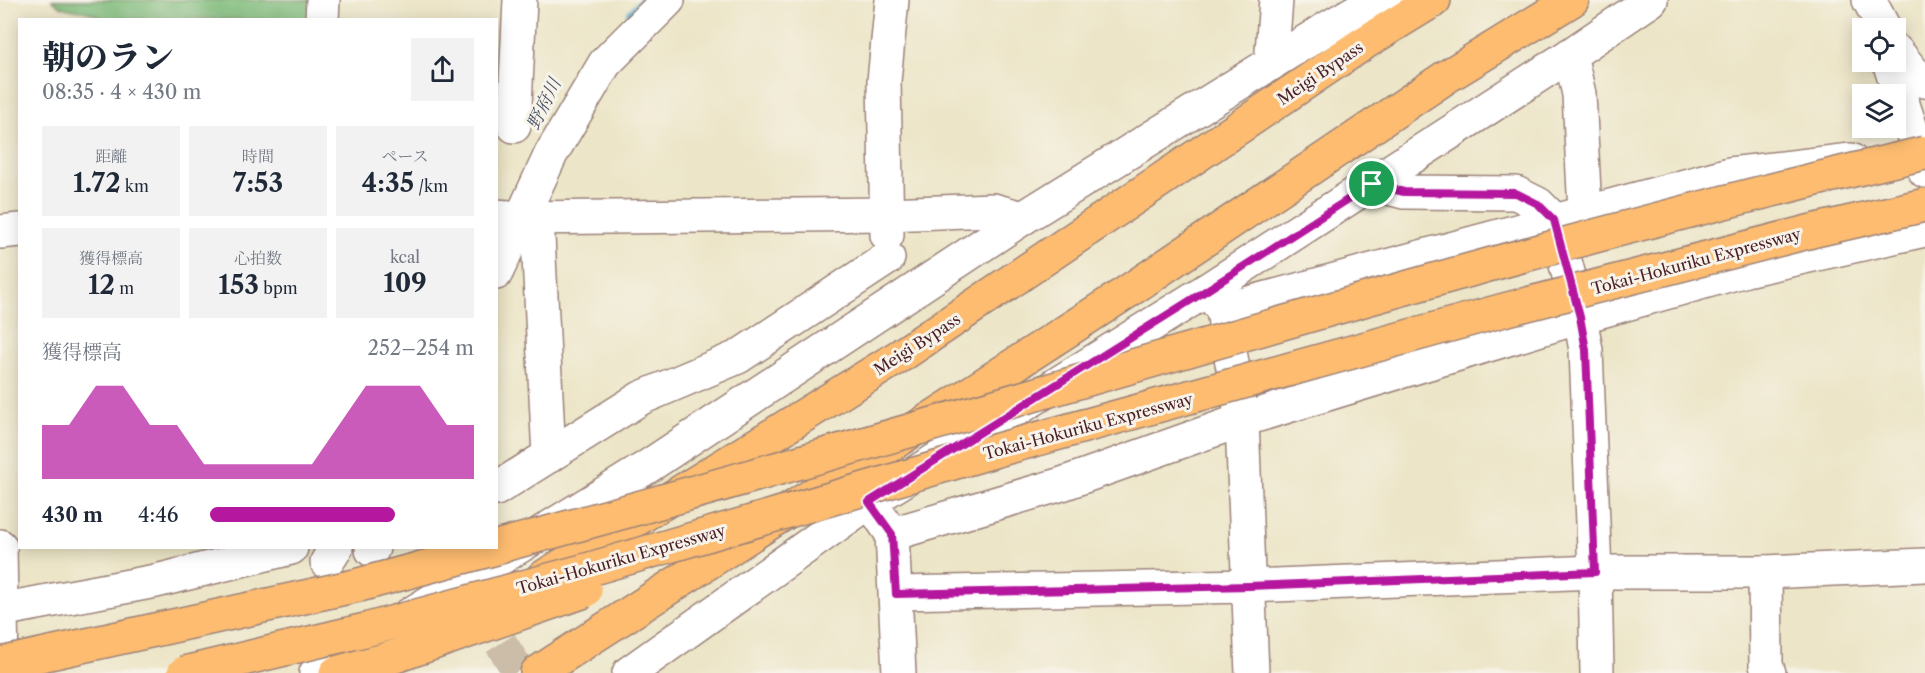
<!DOCTYPE html>
<html lang="ja">
<head>
<meta charset="utf-8">
<style>
  body { margin:0; font-family:"Libre Caslon Text","Noto Serif JP",serif; background:#f2f2f3; color:#1f2937; height:100vh; display:flex; flex-direction:column; font-size:22px; white-space:nowrap }
  * { box-sizing:border-box; margin:0 }
  p { font-size:20px; color:#747a83 }
  .icon { flex:none; width:33px; height:33px; fill:none; stroke:currentColor; stroke-width:2; stroke-linecap:round; stroke-linejoin:round }
  .map { position:relative; flex:1; overflow:hidden }
  .details { position:absolute; left:18px; top:18px; width:480px; height:531px; display:flex; flex-direction:column; background:#fff; border-radius:0px; box-shadow:0 3px 15px #0003 }
  .details>* { flex:none }
  .controls { position:absolute; left:1852px; top:18px; display:grid; gap:12px }
  .controls a { display:grid; place-items:center; width:54px; height:54px; border-radius:0px; background:#fff; box-shadow:0 3px 15px #0003; font-size:30px }
  .pin { position:absolute; display:grid; place-items:center; width:51px; height:51px; color:#fff; margin:-26px; border:3px solid #fff; border-radius:50%; box-shadow:0 2px 6px #0007 }
  .round { display:grid; place-items:center; flex:none; width:63px; height:63px; border-radius:0px; background:#f2f2f3 }
  .summary { display:flex; align-items:center; justify-content:space-between; height:102px; padding:0 24px }
  h1 { font-size:33px; font-weight:800; line-height:45px }
  .figures { display:grid; grid-template-columns:repeat(3,1fr); gap:9px; height:102px; padding:6px 24px }
  .figures div { display:grid; align-content:center; border-radius:0px; background:#f2f2f3; text-align:center }
  .figures b { font-size:26px; font-weight:800 }
  .figures small { font-size:16px; font-weight:400 }
  .figures p { font-size:16px }
  .chart { height:168px; padding:12px 24px }
  .chart p { display:flex; justify-content:space-between }
  .chart svg { width:100%; height:108px; margin-top:6px; fill:#b5179e; opacity:.7 }
  ul { padding:0 24px; list-style:none; font-size:20px }
  li { display:grid; grid-template-columns:96px 72px 1fr; align-items:center; height:45px }
  li i { height:15px; border-radius:8px; background:#b5179e }
  .map>svg:first-child { display:block }
  .forest { fill:#7fbc7b; stroke:#646e53; stroke-width:1.5 }
  .lines { fill:none; stroke-linecap:round; stroke-linejoin:round }
  .stream { stroke:#4fa6cb; stroke-width:9 }
  .minor-tunnel { stroke:#ccbda8; stroke-width:33; stroke-dasharray:33 16; stroke-linecap:butt }
  .minor-casing { stroke:#9b8279; stroke-width:36 }
  .highway-casing { stroke:#9b8279; stroke-width:36 }
  .minor { stroke:#fff; stroke-width:33 }
  .highway { stroke:#fdbc70; stroke-width:33 }
  .highway-bridge-casing { stroke:#9b8279; stroke-width:36; stroke-linecap:butt }
  .highway-bridge { stroke:#fdbc70; stroke-width:33 }
  .route-casing { stroke:#fff; stroke-width:12 }
  .route { stroke:#b5179e; stroke-width:8 }
  .labels { text-anchor:middle; dominant-baseline:central; stroke-width:6; stroke-linejoin:round; paint-order:stroke }
  .street-label { font-size:16px; fill:#4a1f2b; stroke:#f7f3e8 }
  .water-label { font-size:18px; font-style:italic; fill:#4c556b; stroke:#f7f3e8 }
</style>
</head>
<body>
<div class="map">
<svg width="1925" height="673" viewBox="0 0 1925 673">
  <rect width="100%" height="100%" fill="#f7f3e8"/>
  <filter id="ink" filterUnits="userSpaceOnUse"><feTurbulence type="fractalNoise" baseFrequency=".0167" numOctaves="2"/><feDisplacementMap in="SourceGraphic" scale="12" xChannelSelector="R" yChannelSelector="G"/><feConvolveMatrix kernelMatrix="1 2 1 2 8 2 1 2 1" color-interpolation-filters="sRGB"/></filter>
  <filter id="wash" filterUnits="userSpaceOnUse"><feTurbulence type="fractalNoise" baseFrequency=".008" numOctaves="4" result="noise"/><feDisplacementMap in="SourceGraphic" scale="24" xChannelSelector="R" yChannelSelector="G"/><feGaussianBlur stdDeviation="1.35" result="paint"/><feColorMatrix in="noise" values="0 0 0 0 0 0 0 0 0 0 0 0 0 0 0 0 0 1.4 0 .05"/><feComposite in="paint" operator="in"/></filter>
  <g filter="url(#wash)">
    <rect width="100%" height="100%" fill="#ece5c7"/>
    <path class="forest" d="M52 0H315L309 20 102 19C88 7 67 15 52 0Z"/>
    <g class="lines">
      <g class="stream">
        <path d="M631 14 644 0"/>
        <path d="M553 120 573 80 588 63"/>
      </g>
    </g>
  </g>
  <g filter="url(#ink)">
    <g class="lines">
      <path class="minor-tunnel" d="M474 602 520 673"/>
      <defs>
        <g id="minor">
          <path d="M1869 0 1884 28"/>
          <path d="M322 20 323 0"/>
          <path d="M1896 51 1913 72 1925 81"/>
          <path d="M1570 55 1579 94 1585 212"/>
          <path d="M1889 62 1925 171"/>
          <path d="M1271 64 1276 0"/>
          <path d="M514 126 520 0"/>
          <path d="M1373 184 1404 192 1516 193 1538 204 1554 220 1580 317 1586 350 1595 572 1597 673"/>
          <path d="M496 216 521 218 886 214 993 210 1023 218"/>
          <path d="M537 217 549 456"/>
          <path d="M0 232 20 230"/>
          <path d="M887 235 884 81 892 0"/>
          <path d="M496 273 551 154 605 63 668 0"/>
          <path d="M1207 290 1223 310 1730 174 1851 160"/>
          <path d="M1223 311 1242 420 1252 673"/>
          <path d="M496 489 641 398 738 357 888 258"/>
          <path d="M879 515 892 534 899 673"/>
          <path d="M892 534 1062 484 1242 420 1580 317 1746 270 1925 230"/>
          <path d="M0 546 2 673"/>
          <path d="M372 550 373 548"/>
          <path d="M327 562 336 548"/>
          <path d="M1765 572 1766 665 1769 673"/>
          <path d="M896 593 1249 586 1595 572H1765L1925 565"/>
          <path d="M0 610 156 581 291 548"/>
          <path d="M316 673 647 467 1023 218 1326 29 1365 6 1430 3"/>
          <path d="M629 673 869 502 1207 290 1570 55 1651 0"/>
        </g>
        <g id="highway">
          <path d="M542 578 903 354 1364 43 1434 0"/>
          <path d="M537 673 1127 292 1446 77 1572 0"/>
        </g>
      </defs>
      <use href="#minor" class="minor-casing"/>
      <use href="#highway" class="highway-casing"/>
      <use href="#minor" class="minor"/>
      <use href="#highway" class="highway"/>
      <defs>
        <g id="highway-bridge">
          <path d="M496 547C973 419 1444 265 1925 153"/>
          <path d="M0 664 359 585 496 548"/>
          <path d="M184 673 365 630 590 569 1001 449 1504 310 1812 231 1925 205"/>
          <path d="M336 673 381 661 585 591"/>
        </g>
      </defs>
      <use href="#highway-bridge" class="highway-bridge-casing"/>
      <use href="#highway-bridge" class="highway-bridge"/>
    </g>
  </g>
  <g class="lines" filter="url(#ink)">
    <defs>
      <path id="route" d="M1372 184 1404 192 1516 193 1538 204 1554 220 1580 317 1586 350 1595 572 1249 586 896 594 892 534 869 502 1207 290Z"/>
    </defs>
    <use href="#route" class="route-casing"/>
    <use href="#route" class="route"/>
  </g>
  <g class="labels">
    <g class="street-label">
      <text transform="translate(1320 73) rotate(-34)">Meigi Bypass</text>
      <text transform="translate(1696 261) rotate(-15)">Tokai-Hokuriku Expressway</text>
      <text transform="translate(917 344) rotate(-33)">Meigi Bypass</text>
      <text transform="translate(1088 426) rotate(-15)">Tokai-Hokuriku Expressway</text>
      <text transform="translate(621 559) rotate(-16)">Tokai-Hokuriku Expressway</text>
    </g>
    <g class="water-label">
      <text transform="translate(544 104) rotate(-64)">野府川</text>
    </g>
  </g>
</svg>
<div class="controls">
<a><svg class="icon" aria-label="locate" viewBox="0 0 24 24"><circle cx="12" cy="12" r="6"/><path d="M12 2v4M12 18v4M2 12h4M18 12h4"/></svg></a>
<a><svg class="icon" aria-label="layers" viewBox="0 0 24 24"><path d="M12 4l9 5-9 5-9-5zM3 14l9 5 9-5"/></svg></a>
</div>
<div class="pin" style="left:1372px;top:184px;background:#1e9e55"><svg class="icon" aria-label="arrive" viewBox="0 0 24 24"><path d="M6 21V4h12l-3 4 3 4H6"/></svg></div>
<section class="details">
<div class="summary"><div><h1>朝のラン</h1><p>08:35 · 4 × 430 m</p></div><a class="round"><svg class="icon" aria-label="share" viewBox="0 0 24 24"><path d="M12 15V3M7 8l5-5 5 5M5 13v7h14v-7"/></svg></a></div>
<div class="figures">
<div><p>距離</p><b>1.72<small> km</small></b></div>
<div><p>時間</p><b>7:53</b></div>
<div><p>ペース</p><b>4:35<small> /km</small></b></div>
</div>
<div class="figures">
<div><p>獲得標高</p><b>12<small> m</small></b></div>
<div><p>心拍数</p><b>153<small> bpm</small></b></div>
<div><p>kcal</p><b>109</b></div>
</div>
<div class="chart"><p><span>獲得標高</span>252–254 m</p>
<svg viewBox="0 0 160 44" preserveAspectRatio="none"><path d="M0 44V22L10 22L20 6L30 6L40 22L50 22L60 38L70 38L80 38L90 38L100 38L110 22L120 6L130 6L140 6L150 22L160 22V44z"/></svg>
</div>
<ul>
<li><b>430 m</b>4:46<i style="width:70%"></i></li>
</ul>
</section>
</div>
</body>
</html>
